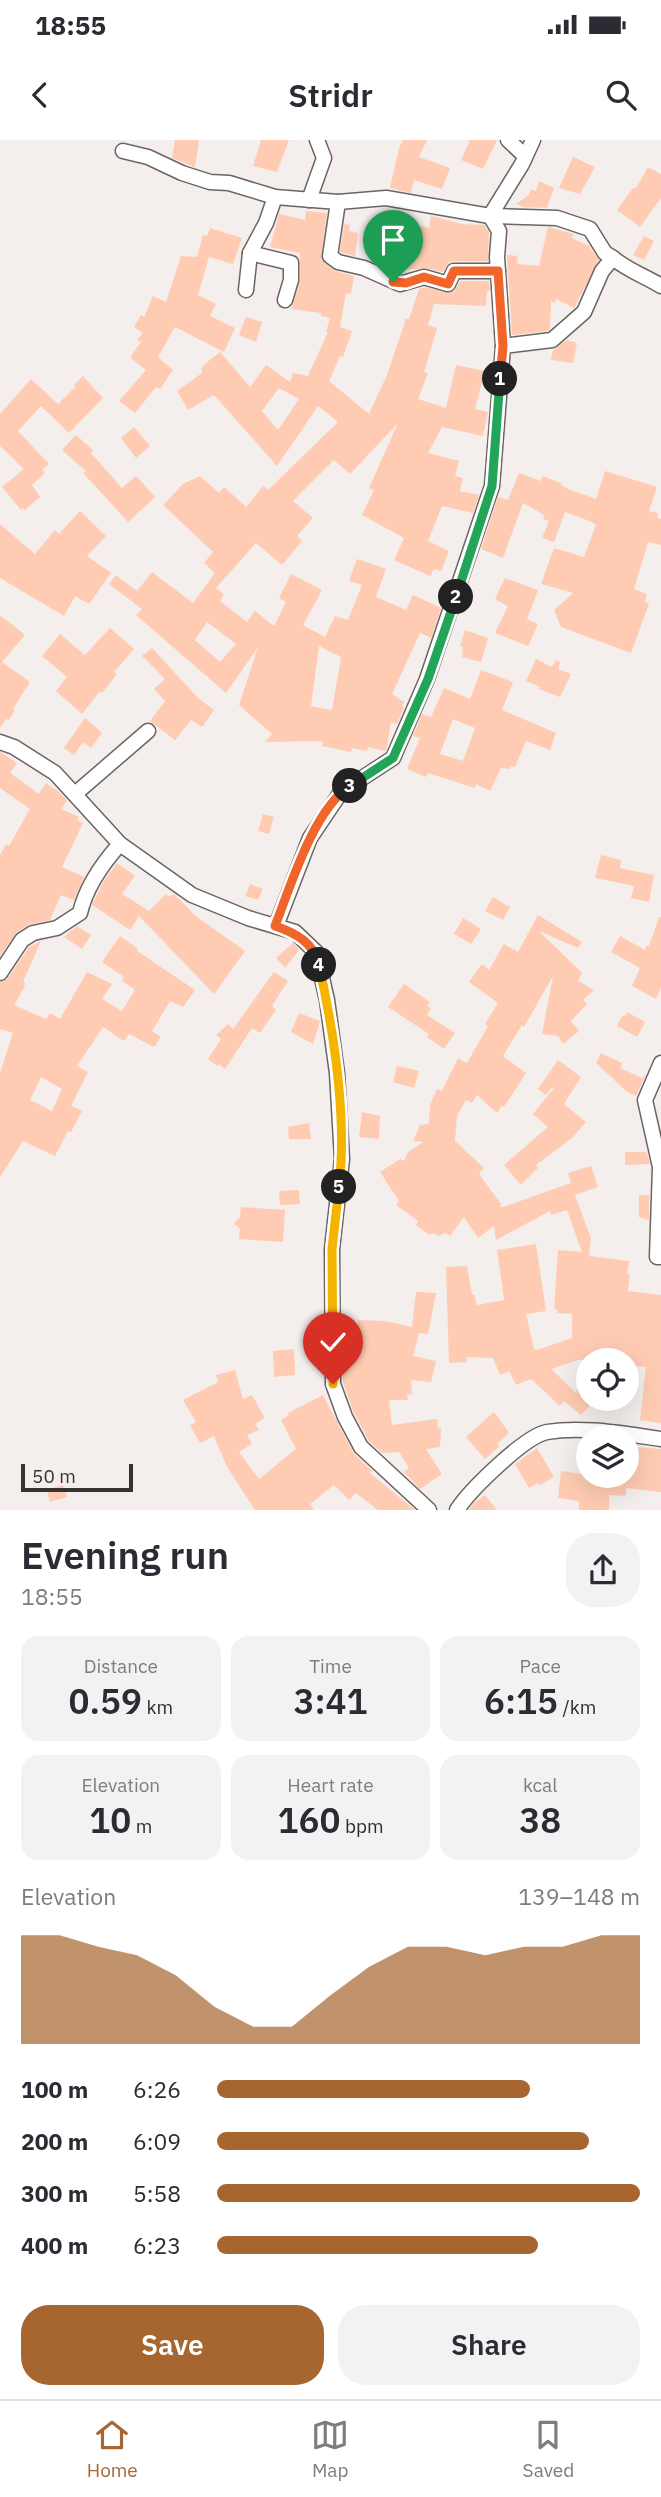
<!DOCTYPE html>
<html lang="en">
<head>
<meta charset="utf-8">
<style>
  body { margin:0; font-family:"IBM Plex Sans",sans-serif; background:#f2f2f3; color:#2b2b33; height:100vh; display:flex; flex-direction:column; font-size:26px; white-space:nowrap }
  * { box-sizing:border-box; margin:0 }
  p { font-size:23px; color:#7c7c81 }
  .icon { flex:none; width:38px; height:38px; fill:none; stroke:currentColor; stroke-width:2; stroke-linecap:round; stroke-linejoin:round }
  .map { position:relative; height:1370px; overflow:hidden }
  .drawer { display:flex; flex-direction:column; background:#fff; flex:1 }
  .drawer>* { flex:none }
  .buttons { position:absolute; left:576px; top:1208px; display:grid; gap:14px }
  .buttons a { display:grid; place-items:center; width:63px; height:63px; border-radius:50%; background:#fff; box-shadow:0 7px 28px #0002; font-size:35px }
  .scale { position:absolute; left:21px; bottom:18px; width:112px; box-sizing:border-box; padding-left:7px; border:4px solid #363332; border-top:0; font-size:19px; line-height:24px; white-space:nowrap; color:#363332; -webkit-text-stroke:5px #f4eeec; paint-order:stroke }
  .pin { position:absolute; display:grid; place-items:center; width:60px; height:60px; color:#fff; margin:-72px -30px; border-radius:50% 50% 50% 0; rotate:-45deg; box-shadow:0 0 7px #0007 }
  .pin .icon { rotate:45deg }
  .km { position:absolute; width:35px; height:35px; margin:-18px; border-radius:50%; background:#222; color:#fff; font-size:19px; line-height:35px; text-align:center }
  .round { display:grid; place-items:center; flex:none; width:74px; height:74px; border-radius:28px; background:#f2f2f3 }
  .overview { display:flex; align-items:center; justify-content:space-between; height:119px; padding:0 21px }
  h1 { font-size:38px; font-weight:600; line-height:52px }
  .metrics { display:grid; grid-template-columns:repeat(3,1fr); gap:10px; height:119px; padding:7px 21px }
  .metrics div { display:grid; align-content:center; border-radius:18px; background:#f2f2f3; text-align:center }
  .metrics b { font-size:35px; font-weight:600 }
  .metrics small { font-size:19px; font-weight:400 }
  .metrics p { font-size:19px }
  .chart { height:196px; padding:14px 21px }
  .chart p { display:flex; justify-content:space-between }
  .chart svg { width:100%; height:126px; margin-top:7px; fill:#a76630; opacity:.7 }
  .button { display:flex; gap:14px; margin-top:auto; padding:14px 21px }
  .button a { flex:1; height:80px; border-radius:28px; background:#a76630; color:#fff; font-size:28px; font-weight:600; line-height:80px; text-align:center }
  .button a+a { background:#f2f2f3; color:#2b2b33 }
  ul { padding:0 21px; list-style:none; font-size:23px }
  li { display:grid; grid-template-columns:112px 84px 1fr; align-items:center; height:52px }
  li i { height:18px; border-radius:9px; background:#a76630 }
  .status { display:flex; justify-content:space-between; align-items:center; height:49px; padding:0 35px; background:#fff; direction:ltr }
  .status svg { height:19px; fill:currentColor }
  header { display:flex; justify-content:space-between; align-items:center; height:91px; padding:0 21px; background:#fff; font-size:32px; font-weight:600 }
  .tabs { display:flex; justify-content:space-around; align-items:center; height:98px; border-top:2px solid #e1e1e2; background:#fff; font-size:19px; color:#7c7c81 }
  .tabs a { display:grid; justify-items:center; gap:4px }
  .tabs .on { color:#a76630 }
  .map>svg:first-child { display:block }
  .building { fill:#ffccb3; fill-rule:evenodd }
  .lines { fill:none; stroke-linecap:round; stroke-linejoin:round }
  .minor-casing { stroke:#6a6563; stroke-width:17 }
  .minor { stroke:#fff; stroke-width:14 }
  .split-1-casing { stroke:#fff; stroke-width:14 }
  .split-2-casing { stroke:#fff; stroke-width:14 }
  .split-3-casing { stroke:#fff; stroke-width:14 }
  .split-4-casing { stroke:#fff; stroke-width:14 }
  .split-5-casing { stroke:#fff; stroke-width:14 }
  .split-6-casing { stroke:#fff; stroke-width:14 }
  .split-1 { stroke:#f0652b; stroke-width:9 }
  .split-2 { stroke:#22a559; stroke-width:9 }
  .split-3 { stroke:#22a559; stroke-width:9 }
  .split-4 { stroke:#f0652b; stroke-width:9 }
  .split-5 { stroke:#f5b400; stroke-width:9 }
  .split-6 { stroke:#f5b400; stroke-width:9 }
</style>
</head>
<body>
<div class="status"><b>18:55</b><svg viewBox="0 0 49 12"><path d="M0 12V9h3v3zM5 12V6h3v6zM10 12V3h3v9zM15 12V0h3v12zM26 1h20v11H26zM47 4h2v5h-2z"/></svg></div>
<header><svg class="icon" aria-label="back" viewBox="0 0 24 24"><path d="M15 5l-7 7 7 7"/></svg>Stridr<svg class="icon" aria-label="search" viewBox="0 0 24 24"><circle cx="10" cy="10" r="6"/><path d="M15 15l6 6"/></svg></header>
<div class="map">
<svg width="661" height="1370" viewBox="0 0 661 1370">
  <rect width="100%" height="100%" fill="#f4eeec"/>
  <g class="building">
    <path d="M175 0H199L195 27 172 18Z"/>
    <path d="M261 0H289L277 32 253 26Z"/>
    <path d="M403 0H427L419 17 450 28 442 49 414 40 411 53 390 48 399 8Z"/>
    <path d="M470 0H497L483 29 461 20Z"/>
    <path d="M573 17 595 27 580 54 559 48Z"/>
    <path d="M648 27 661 34V58L640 87 617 70 633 48H636Z"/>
    <path d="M539 41 554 48 547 68 524 67 516 64 529 55 531 49 536 51Z"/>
    <path d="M306 71 327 73 321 120 333 130 354 136 351 154 346 153 340 187 352 191 343 217 340 216 329 241 369 274 387 235 406 179H409L419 149 424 147 449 153 454 151 460 141H489L490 151H487L486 166 434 164 428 185 437 188 424 232 428 233 418 259 446 268 456 225 485 231 475 269 488 272 483 296 442 287 428 313 459 321 455 336 463 338 460 351 479 355 473 373 442 366 428 401 449 411 441 431 434 429 430 436 394 420 404 398 362 375 374 350 369 348 398 283 350 334 334 320 293 361 313 378 297 396 302 401 282 425 256 403 216 448 224 454 220 461 247 482 255 471 274 486 286 462 279 458 291 434 322 450 303 485 325 497 335 476 348 480 362 445 349 441 357 419 386 429 376 457 406 470 413 455 441 468 431 498 420 493 392 554 404 562 402 566 404 567 397 584 391 582 386 611 368 607 367 611 352 608 351 612 322 606 323 601 265 602 272 594 239 565 258 507 226 553 136 475 142 469 109 444 116 435 137 451 152 432 193 463 215 433 204 423 213 412 163 365 183 344 200 336 219 353 224 347 246 367 263 346 268 350 338 282 318 266 277 326 214 255 188 270 177 251 202 233 201 229 206 223 220 212 250 247 266 225 290 242 293 233 308 236 328 192H326L330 178 321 176V173L291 169 300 142V113L270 107 279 74 305 80ZM279 248 299 259 278 290 262 271ZM207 482 236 504 220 522 195 500ZM319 506 341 517 332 570 311 566Z"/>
    <path d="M431 76 462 84 484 85 489 92 488 121H453L448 123 443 132 426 128 405 130 414 105 394 99 398 80 429 88Z"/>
    <path d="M344 84 350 85 349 91 358 93 355 116 340 112Z"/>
    <path d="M548 87 574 94 572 98 589 106 599 120 574 168 556 159 555 163 551 161 550 189 548 191 512 195 507 115 518 116 517 124 539 126Z"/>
    <path d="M210 88 242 98 233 124 209 117 198 155 216 164 210 176 235 188 224 212 175 187 158 217 173 230 160 249 156 247 135 273 119 261 146 230 130 217 141 202 137 200 143 193 134 187 141 175 144 177 153 156 166 162 181 116 197 117 203 95 207 96Z"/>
    <path d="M644 96 654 101 644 120 633 115Z"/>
    <path d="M246 177 262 182 256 202 239 195Z"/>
    <path d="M567 200 577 203 573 223 551 220 553 210Z"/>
    <path d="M83 236 103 258 69 293 41 266 18 291 49 324 42 330 45 333 32 345 40 357 25 370 23 368 21 370 2 347 24 329 0 306V274L31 239 58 264 75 247 74 245Z"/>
    <path d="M134 287 150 306 136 318 121 298Z"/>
    <path d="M76 295 93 310 91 313 122 348 136 336 155 357 128 382 83 333 86 331 62 310Z"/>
    <path d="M605 331 657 347 649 371 658 373 657 378 661 379V405L648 402 634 449 647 454 645 462 649 464 631 513 561 487 554 470 573 453 541 444 554 408 584 417 596 385 592 382 565 372 554 402 542 398 549 381 543 379 544 375 523 363 503 418 481 409 498 357 508 360 519 333 541 341 543 336 561 343V345L568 349 596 359Z"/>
    <path d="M80 371 106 396 87 416 111 433 89 464 75 456 64 476 0 438V384L35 414 55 390 59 394Z"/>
    <path d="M505 438 538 450 527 479 538 484 528 506 495 493 508 466 495 459Z"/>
    <path d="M0 475 25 495 2 522 30 542 13 569 15 570 9 580 6 579 0 588Z"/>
    <path d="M110 488 134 509 114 532 117 534 102 553 100 551 82 574 56 551 67 537 42 516 60 494 85 515Z"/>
    <path d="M465 490 488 498 481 522 462 517 463 507 460 506Z"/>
    <path d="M152 508 198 558 214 570 202 587 191 580 175 600 150 581 165 561 154 549 165 539 142 516Z"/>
    <path d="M536 519 552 527 556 520 560 522 558 529 571 534 560 557 539 549 540 547 526 541Z"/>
    <path d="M481 530 513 542 502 570 556 593 550 610 526 601 515 627 511 626 510 629 501 628 490 651 476 644 475 648 428 633 426 637 407 629 420 598 413 596 422 574 431 577 444 548 470 559ZM453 579 475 588 463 621 440 614Z"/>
    <path d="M85 578 102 593 91 608 83 602 74 615 64 608Z"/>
    <path d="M0 612 17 623 10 633 39 654 46 643 59 652 67 660 61 669 79 677 77 680 83 683 62 727 84 737 74 760 61 755 50 780 31 784 17 792 0 816V715L6 704 9 706 30 669 0 648Z"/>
    <path d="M263 674 274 677 269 694 258 691Z"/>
    <path d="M601 715 621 720 620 728 654 735 649 762 631 758 634 746 595 738Z"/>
    <path d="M117 723 135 736 122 754 149 771 166 754 170 757 174 754 197 777 245 811 214 854 139 776 130 790 92 765 104 741Z"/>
    <path d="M250 744 263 749 258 760 245 756Z"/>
    <path d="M493 757 510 767 503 780 485 771Z"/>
    <path d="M538 775 582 802 578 808 539 791 582 833 578 841 594 850 583 860 587 864 571 881 579 891 563 904 558 896 542 894 553 836 524 887 522 885 503 916 526 933 504 967 502 965 497 973 477 955 472 963 466 960 457 976 455 1001 484 1028 479 1034 501 1064 499 1066 503 1067 571 1043 568 1033 591 1026 598 1047 575 1055 591 1098 589 1116 629 1121 627 1134H630L628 1151 661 1155V1283L640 1280 646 1227 626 1225V1220H578L551 1229 575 1252 580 1247 588 1255V1258L594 1261 581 1275 564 1261 560 1266 531 1239 516 1245 509 1231 500 1235 493 1218 467 1217V1222L449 1223 446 1127 467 1126 472 1155 474 1154 477 1165 504 1160 497 1110 536 1104 546 1171 526 1174 534 1209 537 1210 572 1198V1174L557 1173V1169H554L558 1110 582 1112 567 1070 551 1075 550 1071 496 1100 494 1086 478 1098 464 1077 450 1096 445 1093 439 1096 432 1093 430 1095 416 1085 418 1081 396 1065 399 1061 380 1032 400 1019 404 1021 408 1012 423 1002 413 1001 420 985 429 984 430 965 437 949 442 951 458 918 467 923 488 886 485 884 498 863 469 842 482 824 489 830 504 804 518 812Z"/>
    <path d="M659 777H661V847L656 859 632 846 640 828 611 812 620 796 645 810 647 805 649 806Z"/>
    <path d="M463 778 481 789 471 804 454 794Z"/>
    <path d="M77 786 91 795 82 809 64 797Z"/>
    <path d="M120 796 138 809 137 811 195 850 183 867 170 861 152 891 161 897 154 907 129 894 124 901 103 887 77 926 88 932 71 966 82 971 71 992 68 991 55 1016 23 1001 0 1037V933L13 893 0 889V843L8 838 29 807 41 801 23 842 25 843 24 848 14 865 46 879 50 873 60 879 87 832 112 844 102 859 122 871 135 850 122 841 124 837 102 822ZM41 937 62 949 52 971 30 960Z"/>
    <path d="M293 803 299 810 285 828 276 818Z"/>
    <path d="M274 832 288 841 272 866 276 870 260 893 252 888 225 929 219 924 217 926 208 919 221 899 216 895 228 884 233 889Z"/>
    <path d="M404 844 430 862 427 866 431 868 427 875 455 893 444 909 427 897 429 894 388 867Z"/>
    <path d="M627 872 645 882 637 897 617 886 623 875 625 876Z"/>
    <path d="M299 873 320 881 313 904 291 892Z"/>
    <path d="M601 913 622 923 620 928 642 938 646 934 636 956 626 951 596 923Z"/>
    <path d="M558 920 581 937 564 964 586 982 572 998 536 1025 538 1028 521 1045 504 1025 548 987 533 974 554 948 552 947 546 955 538 949Z"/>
    <path d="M397 926 419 931 414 948 393 942Z"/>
    <path d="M362 972 380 976 379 999 359 997Z"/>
    <path d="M309 983 311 999H289L288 987Z"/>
    <path d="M625 1012H647L650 1024 625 1025Z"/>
    <path d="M299 1050 300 1064 280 1065 279 1051Z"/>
    <path d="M639 1055H649V1080L639 1077Z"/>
    <path d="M241 1067 285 1070 283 1102 239 1099 240 1089 234 1083 240 1077Z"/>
    <path d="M416 1152 436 1153 428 1194 419 1193 413 1216 436 1221 431 1242 411 1240 412 1254 407 1255 408 1260H389L392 1285 437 1279 438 1288 441 1287 440 1307 426 1309 442 1334 420 1349 404 1332 409 1328 399 1312 382 1313 369 1301 354 1273 343 1242 342 1217 356 1216 358 1180 385 1181 412 1187Z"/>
    <path d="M294 1209 295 1235 274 1237 273 1211Z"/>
    <path d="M235 1230 243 1259 252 1255 265 1278 255 1284 259 1290 247 1295 252 1304 239 1312 259 1339 296 1309 281 1280 289 1275 288 1273 323 1255 354 1314 372 1331 370 1333 415 1370H378L356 1353 349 1360 334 1345 310 1364 314 1370H255L227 1327 214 1296 200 1303 190 1285 196 1282 183 1260 218 1242 216 1235Z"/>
    <path d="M494 1272 509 1293 497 1304 500 1306 485 1319 466 1297Z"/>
    <path d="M637 1307 661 1309V1352L626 1348V1356L609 1355V1370H579V1361L558 1358 561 1331 588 1335H626V1324H630L631 1321 635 1322Z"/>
    <path d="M537 1308 554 1337 540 1345 538 1343 529 1348 515 1324Z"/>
    <path d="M63 1345 67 1357 50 1362 47 1350Z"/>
    <path d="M485 1355 497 1370H469L474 1363Z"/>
  </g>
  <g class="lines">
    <defs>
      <g id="minor">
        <path d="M508 0 525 16"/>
        <path d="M123 11 148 17 182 33 210 42 229 43 275 57 338 62 386 58 490 76 557 78 590 89 605 113 613 118 602 131 584 172 552 200 503 206"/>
        <path d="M309 60 324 18 317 0"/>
        <path d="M338 62 330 116 338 122 364 128 400 144 424 137 448 144 454 131H498"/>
        <path d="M250 113 291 123V140L285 160"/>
        <path d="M613 118C627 130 645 136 661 146"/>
        <path d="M246 150 250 113 266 83 275 57"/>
        <path d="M0 602 14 607 55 633 120 704 192 755 248 778 295 792 316 812 327 860 337 933 342 1019 332 1109 333 1244 345 1277 361 1307 429 1370"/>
        <path d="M75 654 148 591"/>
        <path d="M276 786 310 698 341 652 393 618 427 539 492 346 503 206 497 117 499 91 490 76 522 24 533 0"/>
        <path d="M0 833 22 800 33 793 57 788 80 773C86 747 102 724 120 704"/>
        <path d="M661 923 645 960 660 1027 657 1117H661"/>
        <path d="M457 1370C470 1350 525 1296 547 1292 584 1286 624 1294 661 1299"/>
      </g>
    </defs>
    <use href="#minor" class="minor-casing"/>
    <use href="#minor" class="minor"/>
  </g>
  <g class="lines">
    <defs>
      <path id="split-1" d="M393 142 406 143 424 137 448 144 454 131H498L503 206 500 239"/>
      <path id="split-2" d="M456 457 492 346 500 239"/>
      <path id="split-3" d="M350 646 393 618 428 539 456 457"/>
      <path id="split-4" d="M319 825C314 803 296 793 275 786 291 745 314 669 350 646"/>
      <path id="split-5" d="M319 825C334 893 347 978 339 1047"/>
      <path id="split-6" d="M333 1244 332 1109 339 1047"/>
    </defs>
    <use href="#split-1" class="split-1-casing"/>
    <use href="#split-2" class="split-2-casing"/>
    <use href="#split-3" class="split-3-casing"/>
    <use href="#split-4" class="split-4-casing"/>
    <use href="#split-5" class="split-5-casing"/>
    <use href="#split-6" class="split-6-casing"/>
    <use href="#split-1" class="split-1"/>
    <use href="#split-2" class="split-2"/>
    <use href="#split-3" class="split-3"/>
    <use href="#split-4" class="split-4"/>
    <use href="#split-5" class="split-5"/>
    <use href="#split-6" class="split-6"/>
  </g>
</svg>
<div class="buttons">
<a><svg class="icon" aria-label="locate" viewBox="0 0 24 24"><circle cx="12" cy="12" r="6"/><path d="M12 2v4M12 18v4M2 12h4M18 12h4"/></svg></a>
<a><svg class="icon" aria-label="layers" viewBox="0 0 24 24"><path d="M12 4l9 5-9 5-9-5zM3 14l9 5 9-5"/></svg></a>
</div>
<div class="scale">50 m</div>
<div class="pin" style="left:393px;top:142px;background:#1e9e55"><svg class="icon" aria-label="arrive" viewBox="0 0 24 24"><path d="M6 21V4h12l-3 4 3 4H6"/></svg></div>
<div class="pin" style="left:333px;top:1244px;background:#d93025"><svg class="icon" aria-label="check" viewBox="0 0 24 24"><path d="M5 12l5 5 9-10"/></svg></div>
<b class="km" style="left:500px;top:239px">1</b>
<b class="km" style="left:456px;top:457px">2</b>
<b class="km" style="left:350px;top:646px">3</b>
<b class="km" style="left:319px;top:825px">4</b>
<b class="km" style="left:339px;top:1047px">5</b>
</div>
<section class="drawer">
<div class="overview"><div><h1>Evening run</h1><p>18:55</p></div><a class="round"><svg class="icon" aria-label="share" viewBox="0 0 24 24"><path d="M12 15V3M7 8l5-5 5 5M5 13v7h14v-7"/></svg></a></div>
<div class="metrics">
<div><p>Distance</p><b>0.59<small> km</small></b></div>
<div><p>Time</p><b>3:41</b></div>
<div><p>Pace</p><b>6:15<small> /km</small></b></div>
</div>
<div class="metrics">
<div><p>Elevation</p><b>10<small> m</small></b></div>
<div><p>Heart rate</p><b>160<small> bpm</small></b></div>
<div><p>kcal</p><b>38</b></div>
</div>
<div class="chart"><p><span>Elevation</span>139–148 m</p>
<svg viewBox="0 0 160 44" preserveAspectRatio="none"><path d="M0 44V6L10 6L20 10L30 13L40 20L50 31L60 38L70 38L80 27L90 17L100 10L110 10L120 13L130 10L140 10L150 6L160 6V44z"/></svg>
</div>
<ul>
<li><b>100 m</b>6:26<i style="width:74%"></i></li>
<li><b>200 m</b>6:09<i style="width:88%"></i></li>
<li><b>300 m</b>5:58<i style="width:100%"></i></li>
<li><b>400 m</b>6:23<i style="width:76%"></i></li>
</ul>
<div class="button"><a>Save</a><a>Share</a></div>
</section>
<nav class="tabs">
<a class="on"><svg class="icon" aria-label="home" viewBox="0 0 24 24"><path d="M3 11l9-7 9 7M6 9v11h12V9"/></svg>Home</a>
<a><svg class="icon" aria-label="map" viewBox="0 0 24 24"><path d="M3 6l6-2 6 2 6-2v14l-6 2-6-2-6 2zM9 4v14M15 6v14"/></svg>Map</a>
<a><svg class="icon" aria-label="saved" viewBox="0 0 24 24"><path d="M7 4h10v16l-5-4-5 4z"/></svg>Saved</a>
</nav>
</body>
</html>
